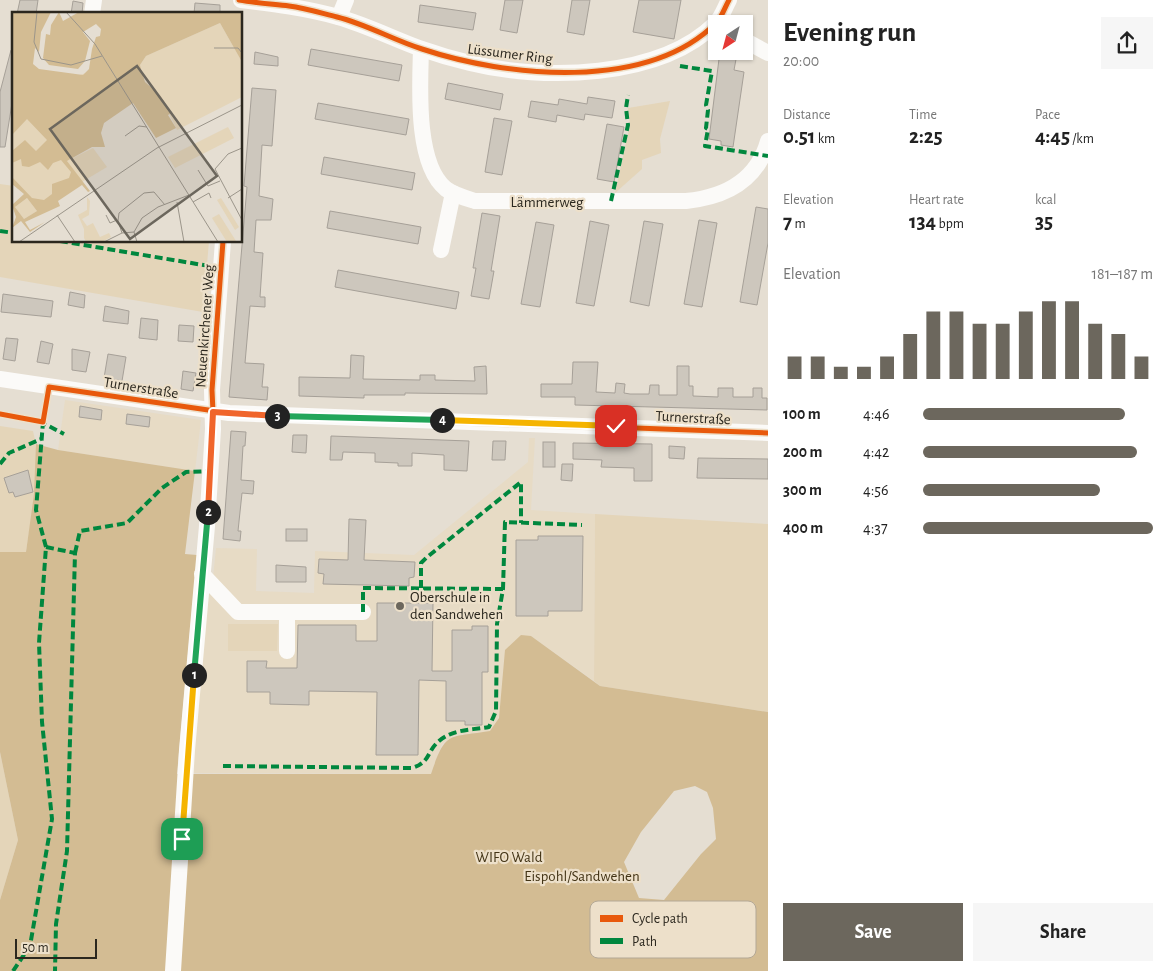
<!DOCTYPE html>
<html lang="en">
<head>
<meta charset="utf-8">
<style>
  body { margin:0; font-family:"Alegreya Sans",sans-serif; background:#f6f6f6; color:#222; height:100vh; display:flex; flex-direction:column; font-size:19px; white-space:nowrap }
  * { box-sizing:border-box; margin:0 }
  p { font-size:16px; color:#767676 }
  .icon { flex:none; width:28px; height:28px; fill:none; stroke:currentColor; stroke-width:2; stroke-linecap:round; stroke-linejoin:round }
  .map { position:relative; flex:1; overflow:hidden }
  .details { display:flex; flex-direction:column; background:#fff; width:400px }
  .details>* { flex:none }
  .needle { width:32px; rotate:216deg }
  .buttons { position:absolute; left:708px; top:15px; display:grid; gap:10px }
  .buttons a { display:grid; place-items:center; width:45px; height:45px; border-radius:0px; background:#fff; box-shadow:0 1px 4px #0004; font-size:25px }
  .scale { position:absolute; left:15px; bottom:12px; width:82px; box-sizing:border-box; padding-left:5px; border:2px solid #2b271e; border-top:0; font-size:14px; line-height:18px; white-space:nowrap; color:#2b271e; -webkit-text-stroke:4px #ede0ca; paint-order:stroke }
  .pin { position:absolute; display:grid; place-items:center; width:42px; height:42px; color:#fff; margin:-21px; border-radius:10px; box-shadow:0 2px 8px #0006 }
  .km { position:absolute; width:25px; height:25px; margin:-12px; border-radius:50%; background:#222; color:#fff; font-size:14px; line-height:25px; text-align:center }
  .round { display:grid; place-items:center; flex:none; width:52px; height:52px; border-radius:0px; background:#f6f6f6 }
  .head { display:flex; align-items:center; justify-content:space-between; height:85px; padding:0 15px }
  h1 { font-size:28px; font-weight:700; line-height:38px }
  .metrics { display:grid; grid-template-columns:repeat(3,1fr); gap:8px; height:85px; padding:5px 15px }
  .metrics div { display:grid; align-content:center }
  .metrics b { font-size:21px; font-weight:700 }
  .metrics small { font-size:14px; font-weight:400 }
  .metrics p { font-size:14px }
  .chart { height:140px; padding:10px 15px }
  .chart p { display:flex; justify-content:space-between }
  .chart svg { width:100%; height:90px; margin-top:5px; stroke:#6c675d; stroke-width:6 }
  .action { display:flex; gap:10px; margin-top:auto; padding:10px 15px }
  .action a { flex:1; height:58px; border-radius:0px; background:#6c675d; color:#fff; font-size:20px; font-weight:700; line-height:58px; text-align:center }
  .action a+a { background:#f6f6f6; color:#222 }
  ul { padding:0 15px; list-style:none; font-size:16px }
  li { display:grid; grid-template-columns:80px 60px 1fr; align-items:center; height:38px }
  li i { height:12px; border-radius:6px; background:#6c675d }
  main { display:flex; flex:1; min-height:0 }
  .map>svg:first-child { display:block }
  .built { fill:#e7dbc5 }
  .green { fill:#e4d5b9 }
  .forest { fill:#d3bc93; fill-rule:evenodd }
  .building { fill:#cdc7bd; stroke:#a6a098 }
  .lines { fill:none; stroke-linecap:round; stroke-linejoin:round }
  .minor { stroke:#fbfaf8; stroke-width:16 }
  .quiet { stroke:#00873e; stroke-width:4; stroke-dasharray:8 4; stroke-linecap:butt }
  .cycleway-casing { stroke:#ede0ca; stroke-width:8 }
  .cycleway { stroke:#e8590c; stroke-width:5 }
  .split-1-casing { stroke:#fff; stroke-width:10 }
  .split-2-casing { stroke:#fff; stroke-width:10 }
  .split-3-casing { stroke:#fff; stroke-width:10 }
  .split-4-casing { stroke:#fff; stroke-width:10 }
  .split-5-casing { stroke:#fff; stroke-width:10 }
  .split-1 { stroke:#f5b400; stroke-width:6 }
  .split-2 { stroke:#22a559; stroke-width:6 }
  .split-3 { stroke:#f0652b; stroke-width:6 }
  .split-4 { stroke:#22a559; stroke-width:6 }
  .split-5 { stroke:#f5b400; stroke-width:6 }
  .poi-dot { fill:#6c675d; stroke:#ede0ca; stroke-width:2 }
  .labels { text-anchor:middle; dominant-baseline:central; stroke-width:4.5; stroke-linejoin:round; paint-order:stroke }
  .street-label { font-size:15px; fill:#2b271e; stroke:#ede0ca }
  .poi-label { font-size:15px; fill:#2b271e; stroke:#ede0ca; text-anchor:start }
  .park-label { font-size:15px; fill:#433416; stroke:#ede0ca }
  .inset-road { fill:none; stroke:#9b958a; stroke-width:1 }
  .view { fill:#6c675d; fill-opacity:0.15; stroke:#6c675d; stroke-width:2.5 }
  .inset-edge { fill:none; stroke:#2b271e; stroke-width:2.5 }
  .key { fill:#ede0ca; stroke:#b3a896; stroke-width:1 }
  .key-label { font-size:14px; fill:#2b271e }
</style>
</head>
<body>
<main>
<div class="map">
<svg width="768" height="971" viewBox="0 0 768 971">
  <rect width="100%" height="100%" fill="#e5ded2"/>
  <g class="built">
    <path d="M65 400 201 420 195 471 58 450Z"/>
    <path d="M529 438H535L531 510 595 514 594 681 531 636 495 726 490 732 455 735 442 744 431 774 190 773 206 583 213 578 216 548 257 549 256 591 314 593 315 551 414 555 528 462Z"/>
  </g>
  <g class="green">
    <path d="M670 101 660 139 661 153 642 160V169L615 193 630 125 628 108Z"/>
    <path d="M0 184 14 186V241H209L203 312 0 277Z"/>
    <path d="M0 426 33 431C43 469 31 514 26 552H0Z"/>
    <path d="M595 514 768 524V712L600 686 594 681Z"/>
    <path d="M228 624H278L277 651H228Z"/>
    <path d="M0 752 18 840 0 900Z"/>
  </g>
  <path class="forest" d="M36 444 58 450 195 471 185 554 197 555 177 774H431C446 730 448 738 490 731L499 718 505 650 521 635 531 636 600 686 768 712V971H0V900L18 840 0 752V552H26L34 494ZM695 786 707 792 713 808 716 839 701 854 664 900 639 898 624 862 641 832 674 791Z"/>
  <g class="building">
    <path d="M20 0H38L36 14H17Z"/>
    <path d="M505 0H523L517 33 500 30Z"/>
    <path d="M572 0H590L584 35 567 32Z"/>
    <path d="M639 0H681L674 39 633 32Z"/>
    <path d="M73 1 83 3 82 14H71Z"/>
    <path d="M195 3 220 5V14H194Z"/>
    <path d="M420 5 476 13 473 30 418 22Z"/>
    <path d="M311 49 402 65 399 81 308 65Z"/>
    <path d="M11 50H14V104L12 103 5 147H0V92Z"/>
    <path d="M720 51 737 54 734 70 744 72 733 147 721 145V141L709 139Z"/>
    <path d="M255 52 278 57V66L254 64Z"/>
    <path d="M448 83 503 94 500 110 445 99Z"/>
    <path d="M252 88 276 90 272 146 262 145 259 196 273 199 271 220H256L254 252 263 253 260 297H265V307L250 306 245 363 264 364 262 387H268L267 400 229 397 247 187 244 186Z"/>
    <path d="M588 97 615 101 612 118 585 114 584 120 557 115 556 122 528 117 531 101 558 105 559 99 587 104Z"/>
    <path d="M318 103 409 119 406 135 315 119Z"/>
    <path d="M494 118 512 121 502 175 485 172Z"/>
    <path d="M607 124 624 127 614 182 597 179Z"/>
    <path d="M324 157 415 173 412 190 321 174Z"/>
    <path d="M756 207 768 209V243L757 305 740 302Z"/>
    <path d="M330 211 421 227 418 244 327 228Z"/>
    <path d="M482 213 500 216 491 271H494L489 299 471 296 476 268H473Z"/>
    <path d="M699 220 717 223 702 307 684 304Z"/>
    <path d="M590 221 609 225 594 306 576 303Z"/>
    <path d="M644 221 663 224 649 306 630 302Z"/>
    <path d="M536 222 554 225 540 307 521 304Z"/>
    <path d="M338 270 459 292 456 309 335 287Z"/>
    <path d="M70 292 85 295 84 308 68 305Z"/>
    <path d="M3 294 53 301 51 317 1 312Z"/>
    <path d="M105 306 129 311 128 324 103 321Z"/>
    <path d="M141 318 158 320 157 340 139 338Z"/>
    <path d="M179 325 194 326 193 342 178 341Z"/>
    <path d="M6 338 18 339 15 361 3 359Z"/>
    <path d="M41 341 53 344 49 364 37 362Z"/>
    <path d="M72 349 90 352 86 372 72 370Z"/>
    <path d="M108 354 126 357 122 381 104 378Z"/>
    <path d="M351 355 364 356 363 379 420 380V375H435V380L475 381 474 367 486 366 487 394 405 393V395H364V398L299 396V377L350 378Z"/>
    <path d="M573 362H598L596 392 615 393 616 383 625 384 624 393 630 394H649L650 385H659V395H677V366H689V386H693V396L718 397V388H733V397H753V388H762V398H767V410L575 405V397H541V384H572Z"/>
    <path d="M183 371 196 373 193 391 181 389Z"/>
    <path d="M80 406 102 410 101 420 79 417Z"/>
    <path d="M127 414 150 417 149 427 126 424Z"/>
    <path d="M231 431 246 432 245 446H243L241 480 254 481 253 494 242 493 238 531H241L240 541 223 539Z"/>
    <path d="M293 435H307L306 453 292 452Z"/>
    <path d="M331 436 469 441 467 471 444 470V455L412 453V466H398V463L375 462V453L343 452 342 460H330Z"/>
    <path d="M493 441H506L505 460H492Z"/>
    <rect x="543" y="442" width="12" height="25"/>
    <path d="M573 443 652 444V481H634V468L601 467 602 460 573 459Z"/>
    <path d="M669 446 685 447 684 459 669 458Z"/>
    <path d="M698 458 768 459V479L697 478Z"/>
    <path d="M562 464H573L572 481 561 480Z"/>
    <path d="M28 470 33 492 15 497 13 492 9 493 4 478Z"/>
    <path d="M349 519 366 520 364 560 415 562 414 577 409 578V586L323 584 324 574 318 573 319 559 348 560Z"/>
    <rect x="286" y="529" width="21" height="12"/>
    <path d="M538 536H583L582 611H548V616H516V540H538Z"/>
    <path d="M276 565 306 567V582H276Z"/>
    <path d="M377 603H433L432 671H452V630H472V626H488V672H482V725H465V721H446V681L419 680 418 755H376L377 692 309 691V705L270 704V692H247V661H267L266 668H297L298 625H356V641H377Z"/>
  </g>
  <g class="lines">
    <g class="minor">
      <path d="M241 0C274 4 306 8 338 17 366 25 392 38 419 48 436 54 453 59 470 63 542 81 660 79 716 23 722 17 725 7 729 0"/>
      <path d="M92 14 94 0"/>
      <path d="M339 17 346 0"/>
      <path d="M744 40 768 53"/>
      <path d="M421 49C420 86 415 164 446 189 454 195 465 198 475 201H686C725 197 757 181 768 141"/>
      <path d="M441 250 453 193"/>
      <path d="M0 379 229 413 768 433"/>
      <path d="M202 574 238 612H363"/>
      <path d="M287 612V651"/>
      <path d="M173 971 187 750 207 526 213 429 212 390 223 241"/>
    </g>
    <g class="quiet">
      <path d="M680 66 712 71 706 105 708 110 706 128 708 129 705 146 768 156"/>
      <path d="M611 201 628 125 626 108 628 95"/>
      <path d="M0 231 14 233"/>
      <path d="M60 241 221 268"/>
      <path d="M39 421 64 434"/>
      <path d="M0 464 9 453 41 439"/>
      <path d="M46 547 75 553 67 851 56 924 55 971"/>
      <path d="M75 553 80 531 127 523 162 488 186 472 211 471"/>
      <path d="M421 588V563L426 558 521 482V523"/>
      <path d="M363 612V588L503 589"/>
      <path d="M223 766 412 768C431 762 426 752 439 741 453 729 472 730 489 727L496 711 497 624 503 589 505 522 582 525"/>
      <path d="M13 971 30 946 52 819 42 722 39 643 46 547 36 510 43 422"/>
    </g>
    <defs>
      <g id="cycleway">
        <path d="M239 0C256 3 272 4 289 6 305 8 321 13 337 17 366 24 393 40 422 49 506 77 647 92 716 23 722 17 725 7 729 0"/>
        <path d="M213 412 212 390 223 241"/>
        <path d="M0 414 43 422 49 387 229 413 768 433"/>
      </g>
    </defs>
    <use href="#cycleway" class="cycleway-casing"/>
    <use href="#cycleway" class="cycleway"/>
  </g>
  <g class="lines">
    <defs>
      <path id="split-1" d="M182 839 194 675"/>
      <path id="split-2" d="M194 675 208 512"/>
      <path id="split-3" d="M208 512 213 412 277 416"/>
      <path id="split-4" d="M277 416 442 420"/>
      <path id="split-5" d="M442 420 616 426"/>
    </defs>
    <use href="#split-1" class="split-1-casing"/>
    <use href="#split-2" class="split-2-casing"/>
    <use href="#split-3" class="split-3-casing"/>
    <use href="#split-4" class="split-4-casing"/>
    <use href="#split-5" class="split-5-casing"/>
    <use href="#split-1" class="split-1"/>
    <use href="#split-2" class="split-2"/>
    <use href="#split-3" class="split-3"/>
    <use href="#split-4" class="split-4"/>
    <use href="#split-5" class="split-5"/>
  </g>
  <circle class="poi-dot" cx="400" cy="606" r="5"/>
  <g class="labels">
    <g class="street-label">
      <text transform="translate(510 54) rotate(7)">Lüssumer Ring</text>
      <text x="547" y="202">Lämmerweg</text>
      <text transform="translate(205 326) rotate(-86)">Neuenkirchener Weg</text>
      <text transform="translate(141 388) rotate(9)">Turnerstraße</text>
      <text transform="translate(693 418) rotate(3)">Turnerstraße</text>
    </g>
    <g class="poi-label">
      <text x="410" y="597">Oberschule in<tspan x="410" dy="17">den Sandwehen</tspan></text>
    </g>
    <g class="park-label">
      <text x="509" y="857">WIFO Wald</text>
      <text x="582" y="876">Eispohl/Sandwehen</text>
    </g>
  </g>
  <g transform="translate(12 12)">
    <rect width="230" height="230" fill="#e5ded2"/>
    <path d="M208 11 230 50V85L165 118 148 83 134 70 128 53 134 44ZM74 61 118 91 47 143 63 164 28 199 0 166V84ZM216 115 222 126 163 156 156 145ZM81 136 95 155 70 170 55 149ZM75 185 78 189 77 203 70 207 75 214 81 211 88 225 97 221 99 225 90 230H74L72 226V217L66 203 75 198ZM15 186 25 199 12 207 3 195ZM209 186 227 215 223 218 205 188ZM207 202 224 229V230H215L200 206Z" fill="#e4d5b9"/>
    <path d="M0 0H39L29 20 27 40 23 36 21 52 27 57 71 63 77 57 80 37 84 25 88 24 89 17 84 12 71 20 78 29 73 49 66 57 37 53 31 46 34 22 38 23 39 13 47 0 51 9 67 0H230V50L208 11 134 44 128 53 133 70 148 83 159 101 156 103 164 116 144 126 121 91 92 111 89 121 93 135H80L55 149 78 179 76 180 70 173 46 189 48 194 13 210 18 218 33 210 18 220 9 209 0 216 4 205 0 193 12 182 0 172V165L20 186 32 188 40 182V172L57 166 59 160 49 148 41 151 36 158 28 150 17 155 10 154 9 147 0 151V139L13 128 24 139 35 128 15 107 0 123ZM15 186 25 199 12 207 3 195Z" fill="#d3bc93" fill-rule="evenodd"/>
    <path class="inset-road" d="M25 0 22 30 29 47 59 53 90 44M54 0 83 32 206 230M202 36H226L230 41M113 124 127 114 135 115M230 136 216 142 203 157 230 208M186 158 196 174 208 169M216 186 230 177M165 190 172 230M181 190 197 181 199 186M45 203 63 230M94 203 98 211 105 208M110 221 106 209 107 201 132 181 142 180 153 193M7 230 145 136 230 93M92 230 110 221 122 220M125 230 122 220 130 206 146 195 177 183"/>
    <path class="view" d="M125 54 205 164 118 227 38 117Z"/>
    <rect width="230" height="230" class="inset-edge"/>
  </g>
  <rect x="590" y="901" width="166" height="57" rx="8" class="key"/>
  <rect x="600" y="915" width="23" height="7" fill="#e8590c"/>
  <rect x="600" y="938" width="23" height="6" fill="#00873e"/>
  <g class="key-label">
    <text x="632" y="923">Cycle path</text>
    <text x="632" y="946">Path</text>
  </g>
</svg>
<div class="buttons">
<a><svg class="needle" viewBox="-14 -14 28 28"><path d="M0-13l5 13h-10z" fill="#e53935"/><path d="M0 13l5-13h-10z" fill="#767676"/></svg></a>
</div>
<div class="scale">50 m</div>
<div class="pin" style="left:182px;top:839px;background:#1e9e55"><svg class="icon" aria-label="arrive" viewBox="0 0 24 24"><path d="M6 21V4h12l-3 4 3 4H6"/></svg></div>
<div class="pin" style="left:616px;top:426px;background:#d93025"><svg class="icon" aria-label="check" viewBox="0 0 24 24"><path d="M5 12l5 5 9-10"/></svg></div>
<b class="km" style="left:194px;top:675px">1</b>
<b class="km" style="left:208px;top:512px">2</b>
<b class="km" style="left:277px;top:416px">3</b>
<b class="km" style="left:442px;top:420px">4</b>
</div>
<section class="details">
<div class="head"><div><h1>Evening run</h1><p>20:00</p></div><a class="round"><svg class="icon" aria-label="share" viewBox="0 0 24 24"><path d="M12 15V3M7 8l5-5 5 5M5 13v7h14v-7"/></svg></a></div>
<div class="metrics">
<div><p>Distance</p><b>0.51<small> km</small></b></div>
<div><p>Time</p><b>2:25</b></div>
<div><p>Pace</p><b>4:45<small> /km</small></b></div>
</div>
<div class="metrics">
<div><p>Elevation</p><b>7<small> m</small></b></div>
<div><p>Heart rate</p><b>134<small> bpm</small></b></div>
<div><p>kcal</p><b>35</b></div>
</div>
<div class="chart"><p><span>Elevation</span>181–187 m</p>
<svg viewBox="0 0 160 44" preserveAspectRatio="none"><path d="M5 44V33M15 44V33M25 44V38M35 44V38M45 44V33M55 44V22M65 44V11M75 44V11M85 44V17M95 44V17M105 44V11M115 44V6M125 44V6M135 44V17M145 44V22M155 44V33"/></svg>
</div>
<ul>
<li><b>100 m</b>4:46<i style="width:88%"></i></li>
<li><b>200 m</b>4:42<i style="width:93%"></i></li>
<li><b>300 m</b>4:56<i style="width:77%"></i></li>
<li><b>400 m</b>4:37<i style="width:100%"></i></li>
</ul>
<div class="action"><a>Save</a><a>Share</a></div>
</section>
</main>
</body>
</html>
